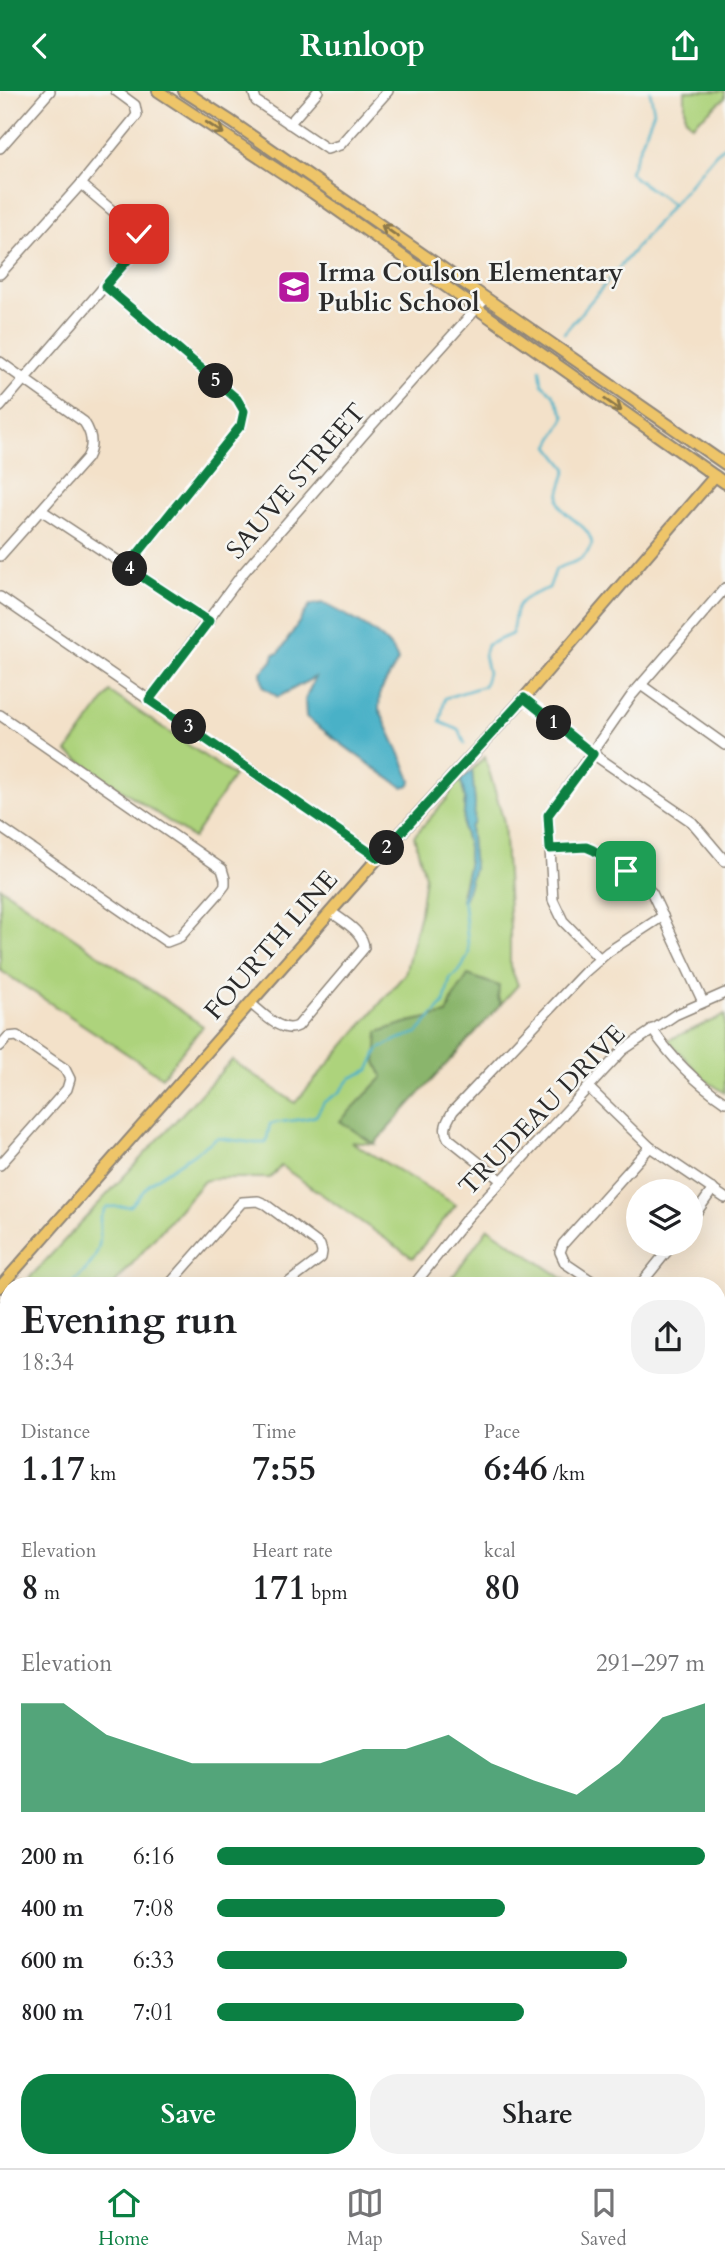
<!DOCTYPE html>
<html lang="en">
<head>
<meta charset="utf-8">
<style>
  body { margin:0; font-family:Cardo,serif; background:#f2f2f2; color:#202124; height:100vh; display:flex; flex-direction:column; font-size:26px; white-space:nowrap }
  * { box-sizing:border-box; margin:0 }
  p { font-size:23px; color:#757577 }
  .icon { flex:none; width:38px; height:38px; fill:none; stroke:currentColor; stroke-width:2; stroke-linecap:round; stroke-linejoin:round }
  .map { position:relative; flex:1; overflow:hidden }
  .drawer { position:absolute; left:0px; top:1186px; width:726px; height:891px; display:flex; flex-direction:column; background:#fff; border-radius:28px 28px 0 0; box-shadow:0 7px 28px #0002 }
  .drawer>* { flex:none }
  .buttons { position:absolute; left:626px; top:1088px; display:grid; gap:14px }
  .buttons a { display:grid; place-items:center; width:77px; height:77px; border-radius:50%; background:#fff; box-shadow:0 7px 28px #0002; font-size:35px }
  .pin { position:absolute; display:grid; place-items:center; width:60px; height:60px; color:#fff; margin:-30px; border-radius:14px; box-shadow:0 4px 10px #0006 }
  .km { position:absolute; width:35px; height:35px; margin:-18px; border-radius:50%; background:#222; color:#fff; font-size:19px; line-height:35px; text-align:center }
  .round { display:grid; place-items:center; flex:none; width:74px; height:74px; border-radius:28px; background:#f2f2f2 }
  .headline { display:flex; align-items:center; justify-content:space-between; height:119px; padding:0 21px }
  h1 { font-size:38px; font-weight:700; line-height:52px }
  .stats { display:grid; grid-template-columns:repeat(3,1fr); gap:10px; height:119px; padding:7px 21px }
  .stats div { display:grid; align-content:center }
  .stats b { font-size:35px; font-weight:700 }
  .stats small { font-size:19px; font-weight:400 }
  .stats p { font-size:19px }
  .chart { height:196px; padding:14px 21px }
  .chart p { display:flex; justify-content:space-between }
  .chart svg { width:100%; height:126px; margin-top:7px; fill:#0b8043; opacity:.7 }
  .button { display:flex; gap:14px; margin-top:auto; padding:14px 21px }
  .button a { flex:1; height:80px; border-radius:28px; background:#0b8043; color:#fff; font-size:28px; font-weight:700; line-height:80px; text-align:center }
  .button a+a { background:#f2f2f2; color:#202124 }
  ul { padding:0 21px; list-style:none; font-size:23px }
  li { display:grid; grid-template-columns:112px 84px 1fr; align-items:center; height:52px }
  li i { height:18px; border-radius:9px; background:#0b8043 }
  header { display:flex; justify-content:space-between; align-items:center; height:91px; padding:0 21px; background:#0b8043; color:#fff; font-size:32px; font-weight:700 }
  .dock { display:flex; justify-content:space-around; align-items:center; height:98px; border-top:2px solid #e0e0e0; background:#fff; font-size:19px; color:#757577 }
  .dock a { display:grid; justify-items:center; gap:4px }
  .dock .current { color:#0b8043 }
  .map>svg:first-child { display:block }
  .green { fill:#add37c; stroke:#6c7f54; stroke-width:2 }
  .forest { fill:#8ab56c; stroke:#5a704c; stroke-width:2 }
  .water { fill:#48b1c7; stroke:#3a6e79; stroke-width:2 }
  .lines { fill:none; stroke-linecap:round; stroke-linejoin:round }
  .stream { stroke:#48b1c7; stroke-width:2.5 }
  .minor-casing { stroke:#8f867a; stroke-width:12 }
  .major-casing { stroke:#8f867a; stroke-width:14 }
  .minor { stroke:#fff; stroke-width:9 }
  .major { stroke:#eec569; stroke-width:10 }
  .oneway { stroke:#8c784a }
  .route-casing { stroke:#fff; stroke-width:14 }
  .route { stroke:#0b8043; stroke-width:9 }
  .labels { text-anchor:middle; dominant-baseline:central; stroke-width:5; stroke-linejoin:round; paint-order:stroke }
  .poi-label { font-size:26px; font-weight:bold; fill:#2b2b2b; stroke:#f6f6f2; text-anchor:start }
  .street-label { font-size:26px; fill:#2b2b2b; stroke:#f6f6f2 }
</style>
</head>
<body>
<header><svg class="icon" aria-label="back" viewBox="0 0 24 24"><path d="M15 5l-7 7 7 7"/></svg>Runloop<svg class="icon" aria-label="share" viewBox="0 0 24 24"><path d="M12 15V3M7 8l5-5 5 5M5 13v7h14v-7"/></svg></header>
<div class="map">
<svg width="725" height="2077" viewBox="0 0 725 2077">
  <rect width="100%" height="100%" fill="#f6f6f2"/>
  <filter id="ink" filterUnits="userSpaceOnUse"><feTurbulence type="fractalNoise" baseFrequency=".0143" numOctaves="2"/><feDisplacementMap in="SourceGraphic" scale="14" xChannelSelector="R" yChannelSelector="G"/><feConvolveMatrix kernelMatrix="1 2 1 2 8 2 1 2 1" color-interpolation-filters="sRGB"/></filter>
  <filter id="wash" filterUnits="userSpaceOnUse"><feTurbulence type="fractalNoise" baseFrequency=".00686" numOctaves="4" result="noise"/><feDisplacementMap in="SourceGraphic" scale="28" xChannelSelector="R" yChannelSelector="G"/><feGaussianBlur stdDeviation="1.57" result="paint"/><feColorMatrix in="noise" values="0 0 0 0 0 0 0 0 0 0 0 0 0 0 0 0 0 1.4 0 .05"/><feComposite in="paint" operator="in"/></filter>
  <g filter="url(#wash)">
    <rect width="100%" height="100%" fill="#f3e1c9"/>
    <g class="green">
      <path d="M685 0H725V7L692 34 685 26Z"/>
      <path d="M110 601 234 685 193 747 67 661Z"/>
      <path d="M485 666 504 731 510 837V875L518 894 501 913 498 907H453L447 923 409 931 376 971 383 986 341 1030 374 1053 351 1051 456 1114 413 1167 281 1075 270 1087H217L204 1090 113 1195H22L232 969 295 1012 405 883 420 822 425 785 414 745 447 708 452 697 461 689 465 707 463 737 468 755V776L461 803 474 777 470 735 475 713 472 679Z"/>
      <path d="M0 796 203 935 162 986 0 879Z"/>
      <path d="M725 924V1002L704 988 668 949Z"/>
      <path d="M488 1137 574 1195H446Z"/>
      <path d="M0 1246 9 1254V1292L0 1302Z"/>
      <path d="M9 1853V1932L0 1927V1861Z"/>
    </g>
    <g class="forest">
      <path d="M468 884 499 895 498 907 501 913 374 1053 340 1030 383 986 376 971 378 941 409 931 447 923 453 907Z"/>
      <path d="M362 2068H450V2069L442 2077H353Z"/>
    </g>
    <g class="water">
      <path d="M323 512C345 524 391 544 398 570L380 601 379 618 404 672 411 689 410 694 403 696C369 675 338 650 306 626L305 609 315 586 278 606 263 596 261 581 272 570 274 563 279 562 310 514Z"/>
      <path d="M472 679 475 713 474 731 470 736 474 777 465 807 461 809 468 776V755L463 737 465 707 461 689Z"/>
    </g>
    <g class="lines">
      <g class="stream">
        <path d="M650 0 654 20 630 81 635 87 672 113"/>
        <path d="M564 242 716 62 725 55"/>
        <path d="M465 653 459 639 440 631 445 607 484 595 488 582 484 564 487 554 512 543C517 509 517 510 549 497L556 478C573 470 584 472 592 453 589 431 562 428 559 410 558 400 565 387 567 378L549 355 565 326 553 303 542 293 540 278"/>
        <path d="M69 1195C81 1186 96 1170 99 1154 103 1137 94 1133 107 1116L131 1115 150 1092 217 1047 255 1052H266L270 1033C286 1029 301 1030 316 1025L324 1011 340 1001 351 987 369 979 378 959 396 949 417 942 444 912 450 888 462 876 469 862 463 805"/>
        <path d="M0 1263 9 1254"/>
      </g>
    </g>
  </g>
  <g filter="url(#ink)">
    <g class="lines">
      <defs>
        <g id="minor">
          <path d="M253 0 256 10 327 58 340 54 388 0"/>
          <path d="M289 33 318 0"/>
          <path d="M0 57 50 0"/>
          <path d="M0 183 81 93 134 28 137 24 135 14 116 0"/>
          <path d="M105 195 237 308 244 320 241 334 127 476"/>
          <path d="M0 271 84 331C92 343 94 354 87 367L0 465"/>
          <path d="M0 316 141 153 139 143 135 139 81 93"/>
          <path d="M41 419 209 530"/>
          <path d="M0 506 378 767"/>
          <path d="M641 594 725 654"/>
          <path d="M524 607 593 663 692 731 725 770"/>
          <path d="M149 609 243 482 371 335 486 207"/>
          <path d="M0 624 222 778 225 788V794L219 802 180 846 167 851 0 736"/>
          <path d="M550 758 586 756 593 759 647 797 652 802 703 911"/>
          <path d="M600 868 563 830 553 809 548 724 632 604 725 497"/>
          <path d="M250 912C263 922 282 944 298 935L364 857C364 841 343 830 331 821"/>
          <path d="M652 938C672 968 695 991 725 1011"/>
          <path d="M0 955 8 946 17 945 65 978 70 988 67 998 0 1074"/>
          <path d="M589 997 650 1056 725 1107"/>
          <path d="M502 1090 448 1047C442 1037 448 1029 453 1020L585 881 608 861 663 825"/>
          <path d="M691 1129 713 1098"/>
          <path d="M168 1195 242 1111 258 1110 265 1113 320 1154 322 1161 321 1167 284 1195"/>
          <path d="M413 1195 467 1127 623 959 675 924 725 902"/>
          <path d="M599 1195 565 1172 560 1161 563 1153 650 1056"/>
          <path d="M639 1195 673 1153"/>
          <path d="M0 1215 9 1223"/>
          <path d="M725 1219 718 1230 721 1240 725 1243"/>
          <path d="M718 1347 725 1342"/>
          <path d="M0 1385 9 1375"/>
          <path d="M0 1427 9 1433"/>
          <path d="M718 1429 725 1435"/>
          <path d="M718 1514 725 1506"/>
          <path d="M0 1548 4 1540 9 1537"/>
          <path d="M0 1619 9 1625"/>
          <path d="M718 1648 725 1655"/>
          <path d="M0 1714 9 1720"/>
          <path d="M0 1810 9 1816"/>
          <path d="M0 1833 9 1823"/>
          <path d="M0 1968 9 1974"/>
          <path d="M0 2071 8 2077"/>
          <path d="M229 2077 236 2068"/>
        </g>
        <g id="major">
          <path d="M158 0 313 102 725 392"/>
          <path d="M184 0 232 31 725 373"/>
          <path d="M0 1196 378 767 524 607 715 385"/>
          <path d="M718 1609 725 1600"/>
          <path d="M309 2077 317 2068"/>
        </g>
      </defs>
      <use href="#minor" class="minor-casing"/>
      <use href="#major" class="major-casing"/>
      <use href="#minor" class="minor"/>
      <use href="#major" class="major"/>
    </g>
    <defs><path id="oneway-shaft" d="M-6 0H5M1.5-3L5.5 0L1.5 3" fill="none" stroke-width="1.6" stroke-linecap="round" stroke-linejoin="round" transform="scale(1.75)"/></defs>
    <g class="oneway">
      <use href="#oneway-shaft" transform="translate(215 37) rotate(33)"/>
      <use href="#oneway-shaft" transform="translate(390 140) rotate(-145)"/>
      <use href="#oneway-shaft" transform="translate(613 314) rotate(35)"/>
    </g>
  </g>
  <g class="lines" filter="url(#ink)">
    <defs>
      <path id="route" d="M139 143 141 149 139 156 105 195 237 308 244 320 241 334 127 476 209 530 149 609 378 767 524 607 593 663 548 724 550 758 586 756 593 759 626 780"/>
    </defs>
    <use href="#route" class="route-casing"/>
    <use href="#route" class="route"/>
  </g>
  <defs>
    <symbol id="school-square" viewBox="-11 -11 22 22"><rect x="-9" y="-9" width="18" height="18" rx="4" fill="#b5179e" stroke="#f6f6f2"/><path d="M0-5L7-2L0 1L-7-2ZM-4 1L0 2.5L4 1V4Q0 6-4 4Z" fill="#fff"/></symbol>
  </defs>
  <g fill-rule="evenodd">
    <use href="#school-square" x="275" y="177" width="38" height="38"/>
  </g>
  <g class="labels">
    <g class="poi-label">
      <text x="318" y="181">Irma Coulson Elementary<tspan x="318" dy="30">Public School</tspan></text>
    </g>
    <g class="street-label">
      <text transform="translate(296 390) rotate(-49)">SAUVE STREET</text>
      <text transform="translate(271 854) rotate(-49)">FOURTH LINE</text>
      <text transform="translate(542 1019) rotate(-46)">TRUDEAU DRIVE</text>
    </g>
  </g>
</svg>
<div class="buttons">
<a><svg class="icon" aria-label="layers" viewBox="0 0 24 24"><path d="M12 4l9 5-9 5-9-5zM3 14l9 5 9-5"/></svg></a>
</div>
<div class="pin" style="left:626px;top:780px;background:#1e9e55"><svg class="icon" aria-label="arrive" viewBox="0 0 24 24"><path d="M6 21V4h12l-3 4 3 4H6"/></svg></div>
<div class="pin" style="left:139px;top:143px;background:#d93025"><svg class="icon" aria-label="check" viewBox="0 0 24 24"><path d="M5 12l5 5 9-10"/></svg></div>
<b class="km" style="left:554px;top:632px">1</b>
<b class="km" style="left:387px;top:757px">2</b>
<b class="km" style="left:189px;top:636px">3</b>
<b class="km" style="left:130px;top:478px">4</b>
<b class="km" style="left:216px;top:290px">5</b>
<section class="drawer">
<div class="headline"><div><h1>Evening run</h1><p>18:34</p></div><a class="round"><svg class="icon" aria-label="share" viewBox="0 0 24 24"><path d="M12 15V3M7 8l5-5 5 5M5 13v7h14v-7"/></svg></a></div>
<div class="stats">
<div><p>Distance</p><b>1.17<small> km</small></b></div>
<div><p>Time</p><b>7:55</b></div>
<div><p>Pace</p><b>6:46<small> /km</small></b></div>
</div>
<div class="stats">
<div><p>Elevation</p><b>8<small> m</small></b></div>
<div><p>Heart rate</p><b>171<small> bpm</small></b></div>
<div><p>kcal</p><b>80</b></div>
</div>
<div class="chart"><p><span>Elevation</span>291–297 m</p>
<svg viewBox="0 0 160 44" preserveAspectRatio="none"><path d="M0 44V6L10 6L20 17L30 22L40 27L50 27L60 27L70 27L80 22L90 22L100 17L110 27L120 33L130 38L140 27L150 11L160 6V44z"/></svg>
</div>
<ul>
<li><b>200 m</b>6:16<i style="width:100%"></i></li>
<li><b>400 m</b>7:08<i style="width:59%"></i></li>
<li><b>600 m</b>6:33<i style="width:84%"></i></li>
<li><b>800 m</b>7:01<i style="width:63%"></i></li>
</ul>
<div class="button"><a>Save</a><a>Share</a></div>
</section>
</div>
<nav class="dock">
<a class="current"><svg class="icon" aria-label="home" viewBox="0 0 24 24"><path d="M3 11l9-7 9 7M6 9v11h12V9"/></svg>Home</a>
<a><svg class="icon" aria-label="map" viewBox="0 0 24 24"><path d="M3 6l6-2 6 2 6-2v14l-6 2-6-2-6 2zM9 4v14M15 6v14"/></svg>Map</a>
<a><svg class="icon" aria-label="saved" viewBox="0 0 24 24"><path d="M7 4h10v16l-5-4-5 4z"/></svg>Saved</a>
</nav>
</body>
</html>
